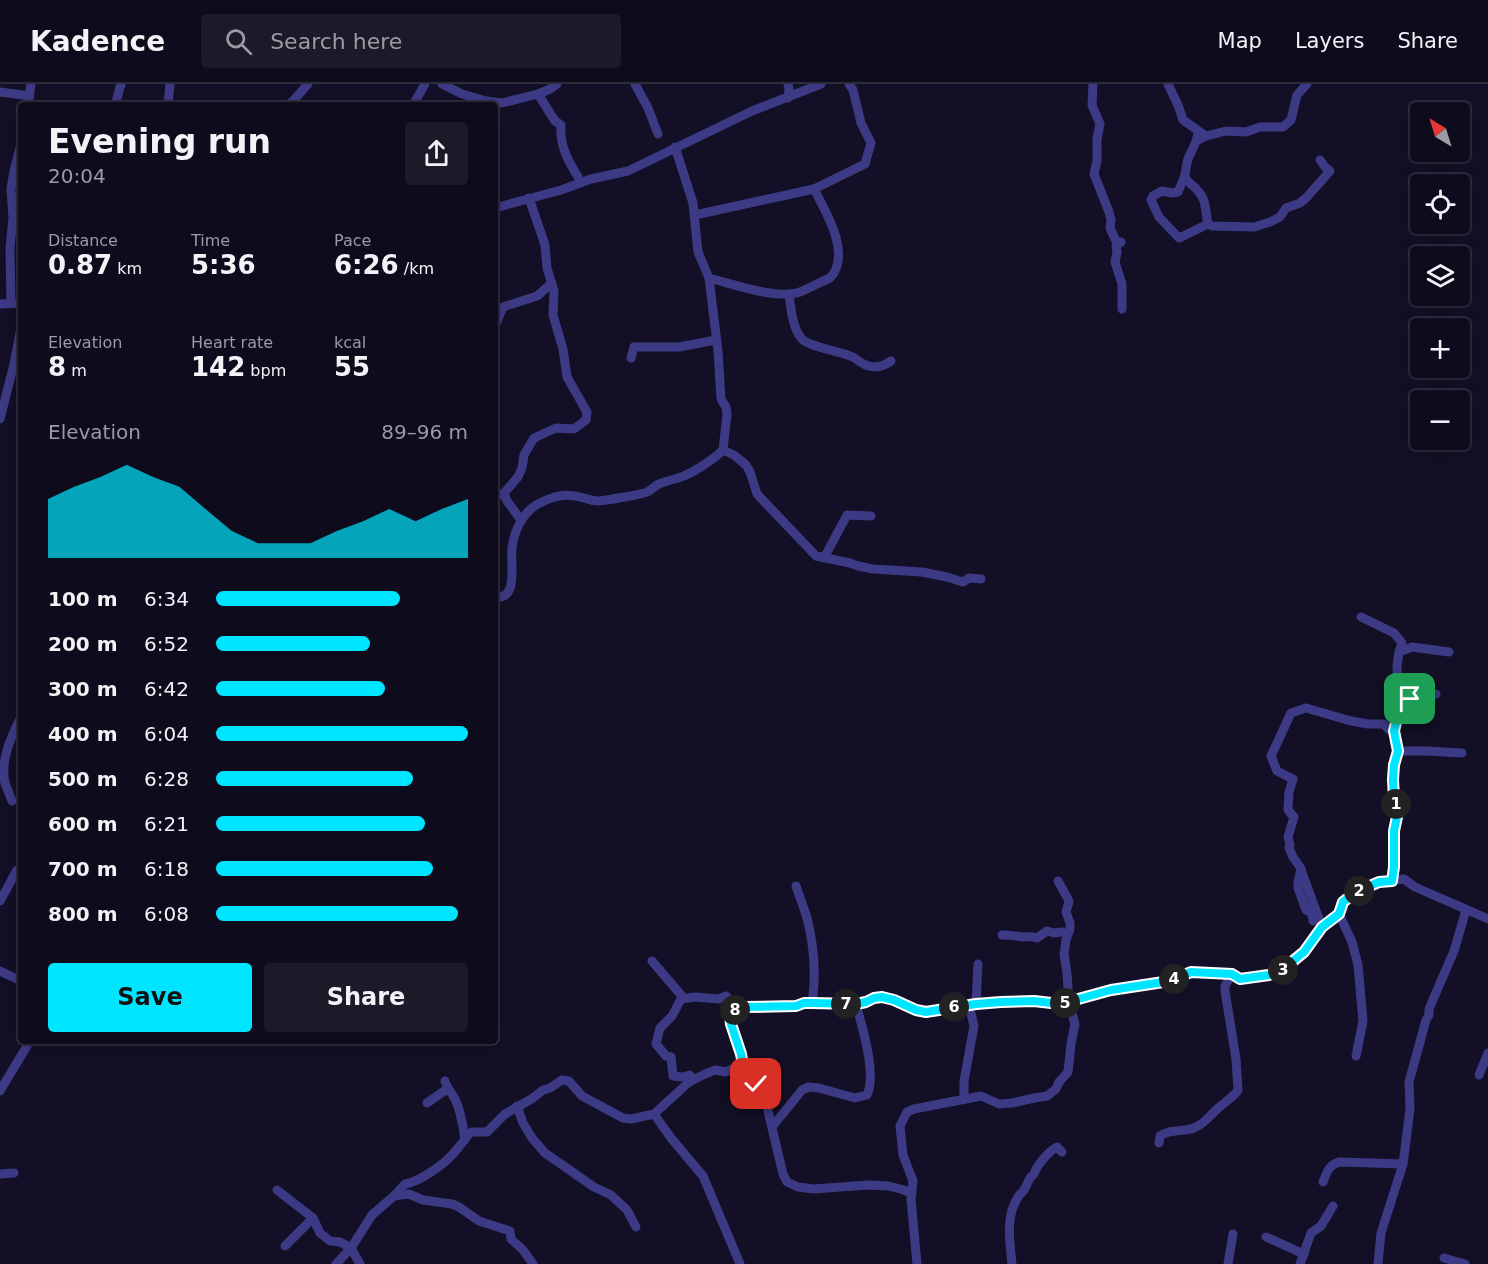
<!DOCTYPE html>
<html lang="en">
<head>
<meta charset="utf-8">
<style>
  body { margin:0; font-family:"DejaVu Sans",sans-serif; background:#1c1929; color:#f1f3f6; height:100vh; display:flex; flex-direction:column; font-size:22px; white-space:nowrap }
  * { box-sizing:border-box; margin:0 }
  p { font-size:20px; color:#9b9ba3 }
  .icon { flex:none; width:33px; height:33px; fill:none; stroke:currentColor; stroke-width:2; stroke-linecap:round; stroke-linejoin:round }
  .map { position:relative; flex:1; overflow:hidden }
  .sheet { position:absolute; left:18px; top:18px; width:480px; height:942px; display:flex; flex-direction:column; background:#0e0b1c; border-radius:6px; box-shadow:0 3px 15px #0003,0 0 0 2px #2e2b3b }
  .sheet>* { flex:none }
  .needle { width:39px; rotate:322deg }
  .fabs { position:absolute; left:1410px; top:18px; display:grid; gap:12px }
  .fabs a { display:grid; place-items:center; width:60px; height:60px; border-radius:6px; background:#0e0b1c; box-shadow:0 3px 15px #0003,0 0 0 2px #2e2b3b; font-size:30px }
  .pin { position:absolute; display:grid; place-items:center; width:51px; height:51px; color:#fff; margin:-26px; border-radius:12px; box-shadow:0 3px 9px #0006 }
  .km { position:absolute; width:30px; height:30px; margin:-15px; border-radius:50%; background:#222; color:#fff; font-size:16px; line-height:30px; text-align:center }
  .round { display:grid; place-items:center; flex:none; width:63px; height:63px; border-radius:6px; background:#1c1929 }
  .headline { display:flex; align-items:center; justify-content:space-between; height:102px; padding:0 30px }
  h1 { font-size:33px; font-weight:700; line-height:45px }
  .stats { display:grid; grid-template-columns:repeat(3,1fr); gap:9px; height:102px; padding:6px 30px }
  .stats div { display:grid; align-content:center }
  .stats b { font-size:26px; font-weight:700 }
  .stats small { font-size:16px; font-weight:400 }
  .stats p { font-size:16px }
  .chart { height:168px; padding:12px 30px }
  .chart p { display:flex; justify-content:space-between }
  .chart svg { width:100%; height:108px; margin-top:6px; fill:#00e5ff; opacity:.7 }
  .primary-button { display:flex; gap:12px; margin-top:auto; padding:12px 30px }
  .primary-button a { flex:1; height:69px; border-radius:6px; background:#00e5ff; color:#111; font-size:24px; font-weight:700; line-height:69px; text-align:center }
  .primary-button a+a { background:#1c1929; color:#f1f3f6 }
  ul { padding:0 30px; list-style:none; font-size:20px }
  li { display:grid; grid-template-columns:96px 72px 1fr; align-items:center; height:45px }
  li i { height:15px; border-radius:8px; background:#00e5ff }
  header { display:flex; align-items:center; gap:36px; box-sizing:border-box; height:84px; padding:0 30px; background:#0e0b1c; border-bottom:2px solid #2e2b3b }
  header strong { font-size:28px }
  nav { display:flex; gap:33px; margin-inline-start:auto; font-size:21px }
  .search { width:420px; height:54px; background:#1c1929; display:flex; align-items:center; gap:15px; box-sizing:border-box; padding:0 21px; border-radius:6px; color:#9b9ba3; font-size:22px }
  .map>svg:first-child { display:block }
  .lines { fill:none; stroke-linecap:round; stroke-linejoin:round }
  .minor { stroke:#3d3a85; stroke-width:9 }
  .route-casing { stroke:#fff; stroke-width:12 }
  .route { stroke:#00e5ff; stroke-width:8 }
</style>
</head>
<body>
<header>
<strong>Kadence</strong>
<div class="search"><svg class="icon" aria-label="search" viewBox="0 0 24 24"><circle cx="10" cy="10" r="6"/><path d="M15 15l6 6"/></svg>Search here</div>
<nav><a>Map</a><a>Layers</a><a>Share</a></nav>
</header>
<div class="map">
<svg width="1488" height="1180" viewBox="0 0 1488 1180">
  <rect width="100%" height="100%" fill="#130f26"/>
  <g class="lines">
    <g class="minor">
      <path d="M442 0 462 10 486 17"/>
      <path d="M635 0 648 24 658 50"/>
      <path d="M1093 0 1092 21 1100 40 1097 55V77L1094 90 1109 128 1111 136 1110 144 1116 157 1121 158 1116 162 1117 168 1115 178 1122 200V225"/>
      <path d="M1168 0 1178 21 1183 36 1203 50"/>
      <path d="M0 8 30 12"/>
      <path d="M538 10 555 37 561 41C559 63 570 80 581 98"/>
      <path d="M788 14 789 6 788 0"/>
      <path d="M28 21 31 0"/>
      <path d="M115 21 121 0"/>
      <path d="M168 21 170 0"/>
      <path d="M288 21 293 17 308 0"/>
      <path d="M413 21 425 0"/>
      <path d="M478 21 486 17 502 19 538 10 550 5 557 0"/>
      <path d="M1198 47C1198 58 1192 65 1188 75 1186 81 1186 88 1184 94 1182 99 1180 103 1178 108L1172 109 1162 107 1153 112 1151 116 1159 133 1179 154 1208 140 1212 142 1254 143 1270 138 1280 133 1286 124 1300 119 1306 114 1330 87 1325 83 1320 76"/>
      <path d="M1198 56 1206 52 1226 47 1246 48 1260 43H1283L1291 36 1297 11 1307 0"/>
      <path d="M1185 93C1188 100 1194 101 1198 107 1207 116 1205 128 1208 140"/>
      <path d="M495 124 561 106 591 95 628 87 752 27 821 0"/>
      <path d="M695 131 814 105"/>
      <path d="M709 194C733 200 777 216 800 208 810 204 820 198 830 194 852 171 826 128 814 105L865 80 871 59 861 39 853 6 849 0"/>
      <path d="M789 210C791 225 792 242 801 254 807 263 841 267 853 273 858 276 863 281 869 282 877 284 884 282 891 277"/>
      <path d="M11 219 10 164 13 134 11 105 14 87 21 60"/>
      <path d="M0 220 21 219"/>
      <path d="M495 242 503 223 537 212 551 200"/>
      <path d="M631 274 634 263H679L716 256"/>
      <path d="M0 335 14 280 21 244"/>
      <path d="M723 366 734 371 746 381 750 388 757 410 816 472 850 479 858 482 873 485 922 488 947 493 963 498 969 494 981 495"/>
      <path d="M504 409 507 417 521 436"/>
      <path d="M495 413 504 409 518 393 522 384 524 371 534 354 556 344 574 345 586 336 587 328 567 293 563 265 553 231 554 207 547 184 545 161 529 114"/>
      <path d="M824 474 847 431 871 432"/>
      <path d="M495 513C519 516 510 480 512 464 514 447 523 427 540 419 554 412 565 409 580 413 585 414 592 417 597 417 603 417 644 410 647 408 652 406 654 402 659 400 666 397 673 396 681 393 693 389 714 375 723 366L727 330 726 323 721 315 718 267 709 194 698 168 693 119 675 63"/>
      <path d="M1361 533 1394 549 1402 559 1399 568 1397 582 1398 627"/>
      <path d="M1399 568 1412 563 1449 568"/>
      <path d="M1398 667H1426L1462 669"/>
      <path d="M12 717C10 711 7 705 5 699 0 676 11 653 21 633"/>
      <path d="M1301 785 1298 798V804L1306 826 1312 829 1313 837"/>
      <path d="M1392 797 1394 783V747L1398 728 1394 715 1393 695 1394 681 1398 667 1393 647 1398 630 1403 619 1416 612H1430L1436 610"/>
      <path d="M796 802C800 814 805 826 808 838 814 864 816 893 812 919"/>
      <path d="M0 817 17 786 21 787"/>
      <path d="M1339 830 1352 858 1358 881 1363 937 1356 972"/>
      <path d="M1322 843 1300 783 1293 773 1289 764 1290 761 1288 753 1294 733 1288 726 1289 708 1293 695 1277 687 1271 672 1291 629 1306 624 1351 637 1368 640H1384L1388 645 1393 647"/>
      <path d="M1002 851C1009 851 1016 852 1023 853 1028 853 1031 852 1037 854L1047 847 1054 849 1062 848"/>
      <path d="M652 877 681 911V915L672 932 660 944 656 960 666 972 671 973 673 992 682 993 690 991 689 998"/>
      <path d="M0 887 21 897"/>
      <path d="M681 915 695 913 719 915 726 912 728 914 732 928 730 931 731 940 741 970 745 991 748 995 759 1001 763 1006 783 1090 787 1098 798 1103 813 1105 868 1101 889 1102 904 1106 912 1110"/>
      <path d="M976 920 978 880"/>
      <path d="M732 928 745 923 762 924 796 922 804 919 856 920 874 914 882 913 894 916 916 926 926 928 976 920 1001 918 1034 917 1060 920 1111 906 1170 897 1191 888 1232 890 1240 895 1255 893 1282 886 1292 880 1304 869 1322 843 1339 830 1343 818 1356 808 1379 798 1404 795 1415 803 1488 835"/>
      <path d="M1479 991 1488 969"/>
      <path d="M445 997C447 1004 451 1008 455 1015 461 1027 463 1042 465 1055"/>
      <path d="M0 1007 30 957"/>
      <path d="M964 1015V997L974 942 969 921"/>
      <path d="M427 1019 447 1005"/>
      <path d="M517 1022 523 1039 532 1054 545 1069 594 1103 611 1111 627 1126 636 1143"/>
      <path d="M654 1030 671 1054 703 1092 740 1180"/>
      <path d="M772 1043 802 1006 809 1003 819 1004 855 1014 867 1011C877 989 862 943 856 920"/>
      <path d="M1159 1059 1160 1052C1171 1044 1185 1049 1196 1043 1204 1039 1209 1033 1214 1028 1221 1021 1229 1016 1236 1009L1238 1006 1236 975 1225 907V902L1232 890"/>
      <path d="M0 1090 14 1089"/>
      <path d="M1323 1098C1327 1088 1329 1080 1340 1078L1403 1080"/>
      <path d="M277 1106 313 1134 320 1149 330 1157 340 1158 351 1164 360 1180"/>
      <path d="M394 1112 409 1110 423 1116 452 1120 459 1123 479 1137 510 1147 511 1155 523 1166 533 1180"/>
      <path d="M1266 1153 1304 1170"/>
      <path d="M285 1162 313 1134"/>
      <path d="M1444 1174 1465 1180"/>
      <path d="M336 1180 351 1164 372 1131 394 1112 405 1100C413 1099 417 1096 423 1093 447 1079 453 1071 469 1050L472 1048H487L505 1030 533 1014 543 1006 550 1004 562 996 569 997 582 1012 623 1034 631 1035 654 1030 689 998 705 990 715 986 726 988 736 983 745 989"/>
      <path d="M917 1180 911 1115 913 1097 903 1071 900 1042 907 1028 914 1025 981 1012 999 1020 1012 1019 1034 1014 1047 1012 1056 1005 1059 998 1068 988 1071 960 1075 940 1069 919 1067 889 1064 870 1066 856 1070 845V839L1066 828 1069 818 1068 815 1058 797"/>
      <path d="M1012 1180C1010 1159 1005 1133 1018 1113 1021 1108 1021 1111 1024 1106 1028 1100 1028 1094 1034 1090 1036 1082 1049 1067 1057 1063L1062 1068"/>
      <path d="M1228 1180 1233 1150"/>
      <path d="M1300 1180 1311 1149 1321 1142 1333 1122"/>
      <path d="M1378 1180 1381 1149 1403 1080 1410 1025 1409 998 1426 936 1429 931V925L1454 867 1466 826"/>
    </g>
  </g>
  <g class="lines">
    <defs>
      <path id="route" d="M756 1000 748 995 745 992 741 970 731 940 730 932 732 928 737 925 745 923 796 922 804 919H812L856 920 866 918 874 914 882 913 894 916 916 926 926 928 976 920 1001 918 1034 917 1060 920 1111 906 1170 897 1191 888 1232 890 1240 895 1269 891 1282 886 1304 868 1322 843 1339 830 1343 818 1356 808 1379 798 1392 797 1394 783V747L1398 728 1394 716 1393 695 1394 681 1398 667 1394 647 1398 630 1403 619 1410 615"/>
    </defs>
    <use href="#route" class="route-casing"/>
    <use href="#route" class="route"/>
  </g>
</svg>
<div class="fabs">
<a><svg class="needle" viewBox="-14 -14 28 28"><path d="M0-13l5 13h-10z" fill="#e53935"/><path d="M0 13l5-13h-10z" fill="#9b9ba3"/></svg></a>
<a><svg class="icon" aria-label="locate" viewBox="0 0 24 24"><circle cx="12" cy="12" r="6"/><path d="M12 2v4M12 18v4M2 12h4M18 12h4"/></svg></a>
<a><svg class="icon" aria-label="layers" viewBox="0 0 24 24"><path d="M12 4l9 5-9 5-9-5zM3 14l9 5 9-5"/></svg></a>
<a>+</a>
<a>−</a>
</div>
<div class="pin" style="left:1410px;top:615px;background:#1e9e55"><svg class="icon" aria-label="arrive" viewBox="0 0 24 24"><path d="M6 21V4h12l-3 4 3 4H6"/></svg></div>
<div class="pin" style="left:756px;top:1000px;background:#d93025"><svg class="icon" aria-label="check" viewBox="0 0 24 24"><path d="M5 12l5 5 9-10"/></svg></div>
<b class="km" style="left:1396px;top:720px">1</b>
<b class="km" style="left:1359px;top:807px">2</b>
<b class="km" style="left:1283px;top:886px">3</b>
<b class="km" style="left:1174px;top:895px">4</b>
<b class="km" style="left:1065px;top:919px">5</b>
<b class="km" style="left:954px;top:923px">6</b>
<b class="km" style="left:846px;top:920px">7</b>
<b class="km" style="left:735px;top:926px">8</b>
<section class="sheet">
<div class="headline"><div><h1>Evening run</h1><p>20:04</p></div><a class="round"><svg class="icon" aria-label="share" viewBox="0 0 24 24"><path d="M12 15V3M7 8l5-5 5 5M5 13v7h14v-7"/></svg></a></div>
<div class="stats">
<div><p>Distance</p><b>0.87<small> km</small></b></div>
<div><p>Time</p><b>5:36</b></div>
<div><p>Pace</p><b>6:26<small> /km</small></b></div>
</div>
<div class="stats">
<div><p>Elevation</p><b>8<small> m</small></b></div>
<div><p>Heart rate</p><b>142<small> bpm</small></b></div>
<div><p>kcal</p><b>55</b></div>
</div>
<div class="chart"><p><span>Elevation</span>89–96 m</p>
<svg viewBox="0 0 160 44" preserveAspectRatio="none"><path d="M0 44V20L10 15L20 11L30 6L40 11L50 15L60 24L70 33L80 38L90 38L100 38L110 33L120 29L130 24L140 29L150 24L160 20V44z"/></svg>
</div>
<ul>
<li><b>100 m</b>6:34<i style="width:73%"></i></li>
<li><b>200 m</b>6:52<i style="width:61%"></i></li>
<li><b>300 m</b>6:42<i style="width:67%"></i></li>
<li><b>400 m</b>6:04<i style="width:100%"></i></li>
<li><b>500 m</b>6:28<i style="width:78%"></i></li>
<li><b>600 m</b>6:21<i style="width:83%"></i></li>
<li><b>700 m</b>6:18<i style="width:86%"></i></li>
<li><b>800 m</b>6:08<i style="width:96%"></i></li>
</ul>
<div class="primary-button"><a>Save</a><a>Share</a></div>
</section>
</div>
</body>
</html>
